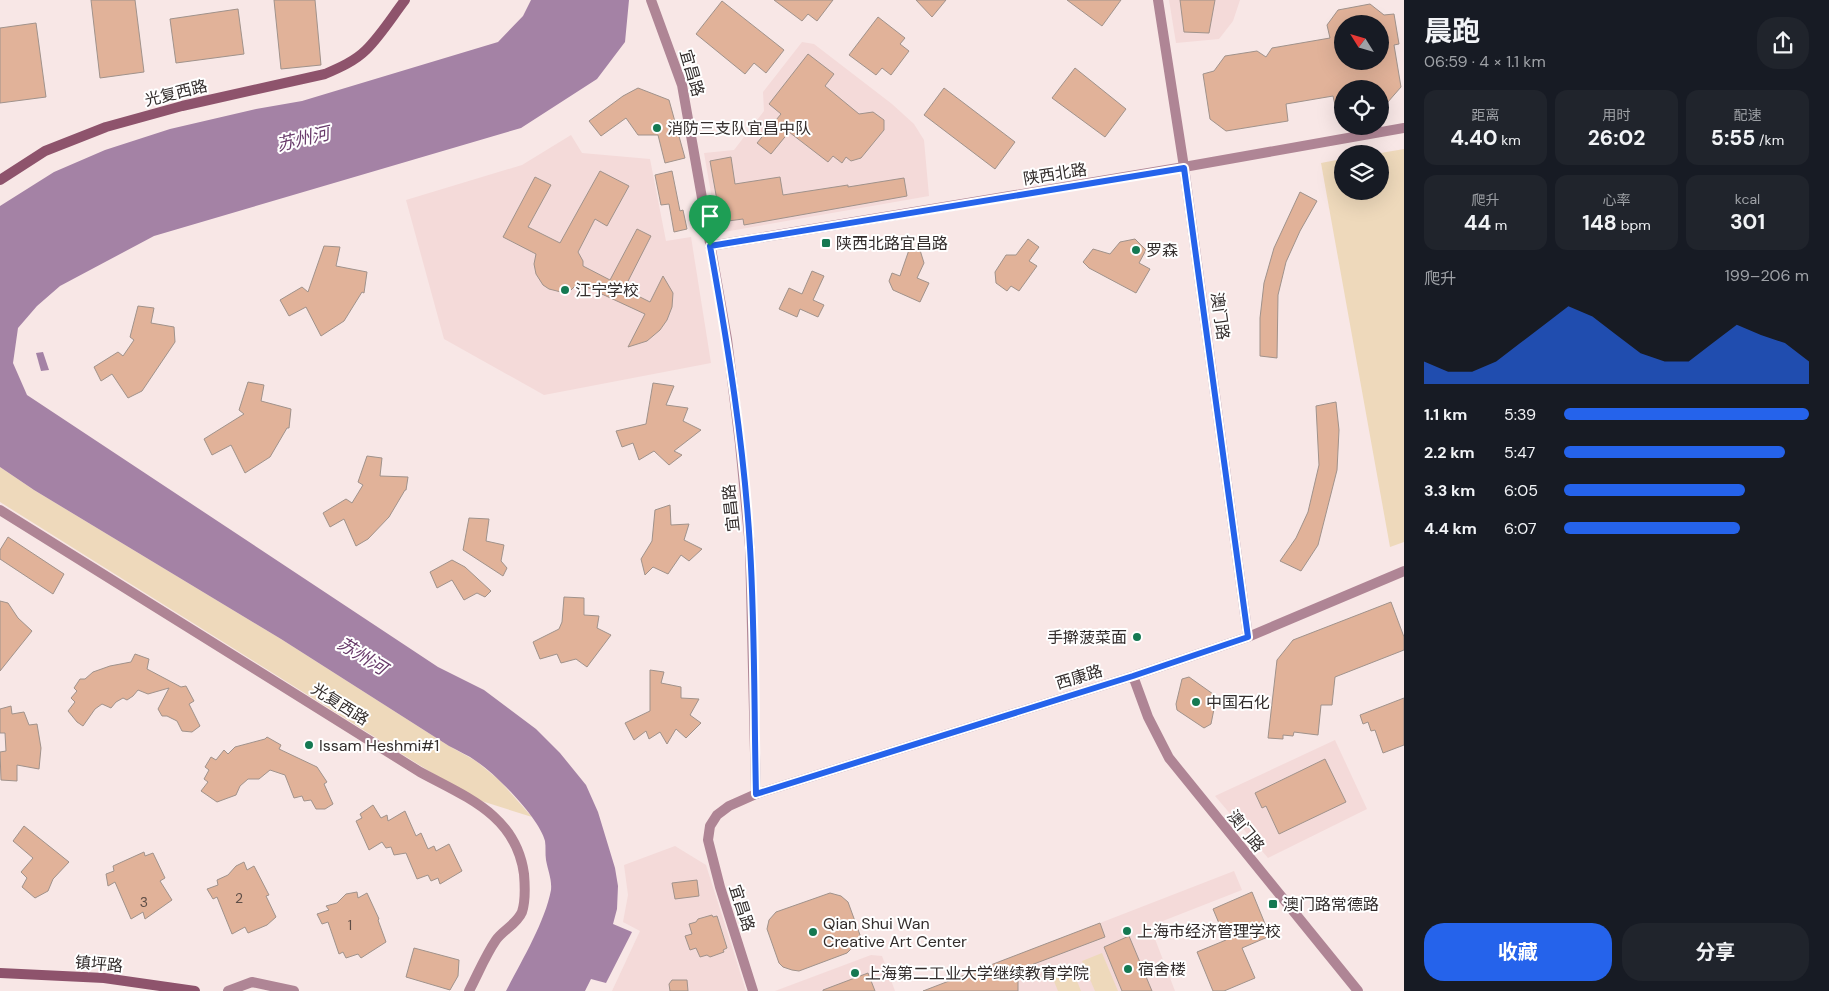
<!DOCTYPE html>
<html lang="zh">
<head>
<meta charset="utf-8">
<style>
  body { margin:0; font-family:"DM Sans","Noto Sans SC",sans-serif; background:#20242c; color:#f1f3f6; height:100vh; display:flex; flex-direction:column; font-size:19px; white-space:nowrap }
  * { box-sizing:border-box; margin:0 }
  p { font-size:16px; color:#9ea1a6 }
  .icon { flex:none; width:28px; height:28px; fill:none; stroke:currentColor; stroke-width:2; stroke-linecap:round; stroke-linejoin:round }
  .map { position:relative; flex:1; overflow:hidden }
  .side { display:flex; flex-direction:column; background:#171b24; width:425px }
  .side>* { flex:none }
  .needle { width:32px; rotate:307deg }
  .controls { position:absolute; left:1334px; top:15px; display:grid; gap:10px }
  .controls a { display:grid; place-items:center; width:55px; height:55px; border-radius:50%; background:#171b24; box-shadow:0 5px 20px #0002; font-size:25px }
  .pin { position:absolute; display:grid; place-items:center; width:42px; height:42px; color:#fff; margin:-51px -21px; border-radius:50% 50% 50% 0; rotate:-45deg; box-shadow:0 0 5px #0007 }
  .pin .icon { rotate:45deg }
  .round { display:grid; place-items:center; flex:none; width:52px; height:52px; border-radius:20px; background:#20242c }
  .summary { display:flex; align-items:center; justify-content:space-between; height:85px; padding:0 20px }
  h1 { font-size:28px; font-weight:700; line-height:38px }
  .figures { display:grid; grid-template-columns:repeat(3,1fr); gap:8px; height:85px; padding:5px 20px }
  .figures div { display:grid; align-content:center; border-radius:12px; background:#20242c; text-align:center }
  .figures b { font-size:21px; font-weight:700 }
  .figures small { font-size:14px; font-weight:400 }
  .figures p { font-size:14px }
  .chart { height:140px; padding:10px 20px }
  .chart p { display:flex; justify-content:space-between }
  .chart svg { width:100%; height:90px; margin-top:5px; fill:#2563eb; opacity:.7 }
  .primary-button { display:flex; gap:10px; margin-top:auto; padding:10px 20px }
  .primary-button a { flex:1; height:58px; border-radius:20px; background:#2563eb; color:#fff; font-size:20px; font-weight:700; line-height:58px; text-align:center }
  .primary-button a+a { background:#20242c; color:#f1f3f6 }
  ul { padding:0 20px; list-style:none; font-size:16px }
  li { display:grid; grid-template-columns:80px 60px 1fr; align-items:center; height:38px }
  li i { height:12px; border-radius:6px; background:#2563eb }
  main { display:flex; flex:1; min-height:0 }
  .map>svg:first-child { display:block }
  .built { fill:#f4dad9 }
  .green { fill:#eed9bb }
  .water { fill:#a482a5 }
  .building { fill:#e1b299; stroke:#a0928b; fill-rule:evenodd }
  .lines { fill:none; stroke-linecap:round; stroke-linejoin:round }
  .street { stroke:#af8595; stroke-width:10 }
  .secondary { stroke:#8e536c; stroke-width:10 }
  .route-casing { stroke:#fff; stroke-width:10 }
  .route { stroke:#2563eb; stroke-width:6 }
  .poi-dot { fill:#157952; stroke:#fff; stroke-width:2 }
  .labels { text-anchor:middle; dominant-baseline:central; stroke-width:4; stroke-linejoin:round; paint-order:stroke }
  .number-label { font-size:14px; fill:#5e4e47 }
  .street-label { font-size:16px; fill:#332d2c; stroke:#fff }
  .poi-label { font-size:16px; fill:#332d2c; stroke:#fff; text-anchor:start }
  .water-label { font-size:18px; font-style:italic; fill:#693b6b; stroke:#fff }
</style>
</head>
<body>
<main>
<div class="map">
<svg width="1404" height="991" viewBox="0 0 1404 991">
  <rect width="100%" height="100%" fill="#f8e7e6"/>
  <g class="built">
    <path d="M1169 0H1240L1233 21 1219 39 1176 43Z"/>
    <path d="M802 42 814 44 892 104 914 124 924 140 929 196 718 233 704 153 734 150 764 111 763 92Z"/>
    <path d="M571 135 582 153 650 159 666 241 691 237 711 363 544 395 444 339 406 200 522 165Z"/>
    <path d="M1335 740 1367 809 1268 858 1215 796Z"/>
    <path d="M675 846 706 865 746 991H612L640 931 623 922 628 895 624 865Z"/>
    <path d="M1234 871 1242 890 1150 926 1175 991H962L1104 936 1100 923Z"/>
    <path d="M871 955 882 956 895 991H775Z"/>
  </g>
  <g class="green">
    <path d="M1404 149V542L1390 547 1321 163 1342 159V191H1380V154H1375Z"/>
    <path d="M0 467 34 490 281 639 449 746 476 761 499 780 532 817 472 798 0 502Z"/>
    <path d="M1102 953 1118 991H1095L1082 961Z"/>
    <path d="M1071 966 1081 991H1058L1051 974Z"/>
  </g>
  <g class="water">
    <path d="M531 0H629L625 42 597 79 521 128 154 236 60 286 37 306 18 328 13 363 27 395 438 667 484 690 536 729 560 753 586 785 598 812 615 868 618 886 617 909 613 924 632 932 606 983 591 979 585 991H506C521 962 545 922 551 890 552 879 548 871 546 860 545 854 546 847 545 841 540 819 496 774 476 761 468 755 458 751 449 746L281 639 34 490 0 467V206L54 172 105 150 170 129 256 109 302 101 498 42 523 16Z"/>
    <path d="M43 352 49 370 41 371 36 353Z"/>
  </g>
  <g class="building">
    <path d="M91 0H135L144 72 100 78Z"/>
    <path d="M274 0H315L321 65 281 69Z"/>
    <path d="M774 0H833L817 21 808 14 802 21Z"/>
    <path d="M916 0H946L932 17Z"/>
    <path d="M1067 0H1121L1102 26Z"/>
    <path d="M1180 0H1215L1209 33 1184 32Z"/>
    <path d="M722 1 784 50 766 73 754 63 745 74 696 34Z"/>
    <path d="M1370 4 1384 15 1394 14 1399 44 1394 45 1401 87 1380 111V89H1342V118H1338L1333 96 1286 104 1288 121 1226 131 1210 119 1203 74 1214 71 1225 56 1257 51 1266 57 1272 48 1330 38 1327 25 1338 10ZM1342 24H1380V61H1342Z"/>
    <path d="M238 9 244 54 176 63 170 19Z"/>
    <path d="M878 17 905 38 900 44 909 51 891 75 882 68 876 75 849 55Z"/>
    <path d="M36 23 46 97 0 103V28Z"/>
    <path d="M808 54 834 74 825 86 859 114 873 112 884 120V130L861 158 851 161 846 157 842 163 833 156 828 162 789 132 771 154 757 143 781 114 769 104Z"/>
    <path d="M1075 68 1126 109 1105 137 1052 98Z"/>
    <path d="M638 88 669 100 685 158 665 163 658 135H638L626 118 601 136 589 121 623 96Z"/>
    <path d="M944 88 1015 142 995 169 924 115Z"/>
    <path d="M731 157 735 184 780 177 783 195 848 185V187L904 178 907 196 744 225 743 219 728 221 725 205 718 206 710 161Z"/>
    <path d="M600 171 629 186 607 226 595 219 578 252 583 261V266L610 280 637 229 651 236 624 289 650 302 663 276 673 293 672 307 667 320 660 330 647 341 628 347 645 314 578 283 570 291 561 292 549 289 543 285 536 274 534 264 536 254 503 237 535 177 551 185 528 227 560 243Z"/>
    <path d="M672 171 680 211 683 210 687 229 674 232 669 204 661 205 655 175Z"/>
    <path d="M1300 192 1317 201 1300 231 1286 262 1278 295 1277 358 1260 356V318L1264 283 1274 248Z"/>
    <path d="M1028 239 1039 247 1029 261 1037 266 1019 291 1011 286 1007 291 996 283 995 272 1006 255H1016Z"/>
    <path d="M1135 239 1146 250 1139 263 1150 269 1136 293 1089 268 1083 262 1093 249 1110 254 1120 242Z"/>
    <path d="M324 246 340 247 336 266 367 272 364 293 362 292 344 321 321 336 306 307 289 316 280 300 302 287 308 292Z"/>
    <path d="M910 247 920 250 924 263 917 278 929 283 920 302 893 290 889 281 892 273 900 276Z"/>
    <path d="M812 271 824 276 813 300 824 305 818 317 800 309 797 317 779 309 789 288 802 294Z"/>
    <path d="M138 306 154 308 151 323 174 327 175 342 142 391 128 398 112 374 101 381 94 367 118 352 123 356 134 340 130 337Z"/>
    <path d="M248 382 264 385 261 401 291 409 289 428H287L270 457 245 473 231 445 212 455 204 439 244 414 239 410Z"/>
    <path d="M653 383 674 386 666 405 688 408 683 421 701 430 674 451 682 455 669 465 654 451 639 460 633 443 622 447 616 431 646 424Z"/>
    <path d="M1336 402 1339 430 1337 470 1318 545 1301 571 1280 561 1296 538 1308 512 1319 465 1316 406Z"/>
    <path d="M367 456 382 458 380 476 408 477 406 490H405L389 517 368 539 356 546 344 519 330 527 323 513 346 499 352 503 363 485 358 482Z"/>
    <path d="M670 505 671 525 689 524 684 540 702 549 689 561 681 555 668 574 653 567 645 575 641 559 652 541 655 510Z"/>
    <path d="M469 518 489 519 486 541 504 545 501 561 507 568 503 576 463 550Z"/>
    <path d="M8 537 64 574 53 594 0 559V550Z"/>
    <path d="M452 560 465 567 491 591 485 597 477 593 464 600 452 580 437 588 430 572Z"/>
    <path d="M564 597 584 598V615L599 616 597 628 611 635 587 667 576 659 561 663 557 654 540 659 533 642 559 629 562 622Z"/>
    <path d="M0 601 8 603 18 618 32 631 0 671Z"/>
    <path d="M1391 602 1404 637V650L1335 677 1332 705H1321L1318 735 1294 732 1293 736 1283 735V739L1268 738 1277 660 1293 640Z"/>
    <path d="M135 654 149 659 147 669 181 687 186 686 194 701 189 704 200 726 192 732 182 731 177 721 167 716H162L158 709 169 688 148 694 138 690 133 696 127 700 123 698 116 702 111 708 102 704 95 709 83 726 77 722 68 711 75 702 71 698 77 691 74 688 80 679H85L93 672 110 666 131 662Z"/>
    <path d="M650 670 664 672 661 683 681 687V698L699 699 690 715 701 723 686 738 676 729 667 744 660 732 649 739 646 731 634 740 625 723 650 711Z"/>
    <path d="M1189 677 1213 694 1216 699 1211 724 1204 728 1177 710 1176 704 1182 679Z"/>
    <path d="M1404 698V745L1383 753 1375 730 1371 731 1368 722 1363 724 1360 715Z"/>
    <path d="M11 706 12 714 24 712 29 725 37 724 41 748 39 769 17 765V781L1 780 0 752 6 751 5 733H0V709Z"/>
    <path d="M267 737 281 745 279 749 317 767 327 782 324 784 333 804 325 809H316L311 800 304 801 302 796 294 798 285 775 270 770 259 779H248L240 786 236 795 217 802 201 791 208 782 204 779 209 770 205 767 211 757 216 760 224 750 228 754 235 747 265 739Z"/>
    <path d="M1325 759 1346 802 1279 834 1266 806 1262 808 1255 793Z"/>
    <path d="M373 805 381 818 387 815 388 821 405 811 416 836 421 833 428 849 434 846 436 851 449 844 462 871 440 884 438 878 431 881 428 875 417 879 406 853 394 855 391 847 386 848 382 842 369 850 356 821 362 818 360 814Z"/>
    <path d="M24 826 69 862 53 879 48 891 35 898 22 887 27 878 21 872 33 858 13 841Z"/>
    <path d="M144 852 145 856 153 853 165 878 160 881 172 900 145 919 143 912 131 919 115 882 108 886 106 874 114 871 113 866Z"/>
    <path d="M244 862 247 870 254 866 269 895 266 896 276 917 267 925 248 933 245 927 232 934 217 897 213 899 207 889 218 885 217 880 228 875 236 866Z"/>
    <path d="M697 880 699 896 675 899 672 883Z"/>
    <path d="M357 892 358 898 367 893 379 919 378 920 386 942 361 958 358 954 346 958 343 952 339 954 328 922 322 924 317 914 329 910 326 906 337 903 346 894Z"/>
    <path d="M1252 892 1270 936 1242 948 1255 978 1224 991H1213L1197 952 1226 940 1213 909Z"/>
    <path d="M830 893 841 896 848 902 860 935 856 944 847 953 799 971 792 970 783 967 779 963 767 929 769 920 776 912Z"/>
    <path d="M712 915 713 917 717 916 727 948 723 950 724 952 710 957 707 955 700 957 696 948 690 950 685 936 692 934 689 924 696 922 698 919Z"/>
    <path d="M1100 923 1105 937 1018 970V991H923Z"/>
    <path d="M1129 936 1152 991H1122L1104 947Z"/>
    <path d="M414 948 459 960 458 976 450 990 406 977Z"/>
    <path d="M868 973 875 991H823V990Z"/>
    <path d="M672 980H687L688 991H670L669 984Z"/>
  </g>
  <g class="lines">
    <g class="street">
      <path d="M651 0 682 85 727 339 740 444 750 547 756 794"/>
      <path d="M1158 0 1184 167 1248 637"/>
      <path d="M710 246 1184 167 1404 128"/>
      <path d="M0 510 420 772C466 797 516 815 524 874 525 886 526 900 522 912 517 924 503 930 496 940 485 956 478 974 469 991"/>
      <path d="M1133 676 1148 717 1169 758 1358 991"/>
      <path d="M228 991 252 982 294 991"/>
      <path d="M753 991 720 887 708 840 710 826 717 815 729 806 756 794 1133 676 1248 637 1404 571"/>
    </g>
    <g class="secondary">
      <path d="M0 180 45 151 106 127 182 106 325 74C339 68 355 61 366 50 381 35 392 17 405 0"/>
      <path d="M0 973 104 978 195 991"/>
    </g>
  </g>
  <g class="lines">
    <defs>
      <path id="route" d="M1184 168 1248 637 1133 676 756 794C754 712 755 629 750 547 744 446 728 346 710 246Z"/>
    </defs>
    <use href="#route" class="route-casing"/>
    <use href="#route" class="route"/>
  </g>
  <g class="poi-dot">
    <circle cx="657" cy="128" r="5"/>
    <rect x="821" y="238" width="10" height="10" rx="2.5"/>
    <circle cx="1136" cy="250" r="5"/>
    <circle cx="565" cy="290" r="5"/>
    <circle cx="1137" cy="637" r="5"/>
    <circle cx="1196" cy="702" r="5"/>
    <circle cx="309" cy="745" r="5"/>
    <rect x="1268" y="899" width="10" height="10" rx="2.5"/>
    <circle cx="1127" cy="931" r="5"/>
    <circle cx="813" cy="932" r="5"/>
    <circle cx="1128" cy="969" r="5"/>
    <circle cx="855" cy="973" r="5"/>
  </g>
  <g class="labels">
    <g class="number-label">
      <text x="239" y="898">2</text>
      <text x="144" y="902">3</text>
      <text x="350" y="925">1</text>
    </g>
    <g class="street-label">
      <text transform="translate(692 73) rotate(74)">宜昌路</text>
      <text transform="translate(176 93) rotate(-14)">光复西路</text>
      <text transform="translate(1055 174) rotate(-9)">陕西北路</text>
      <text transform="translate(1220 316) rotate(82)">澳门路</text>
      <text transform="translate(731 508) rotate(-96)">宜昌路</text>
      <text transform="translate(1079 677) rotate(-17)">西康路</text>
      <text transform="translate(340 704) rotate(32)">光复西路</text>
      <text transform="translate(1246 831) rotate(51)">澳门路</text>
      <text transform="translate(742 908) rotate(72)">宜昌路</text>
      <text transform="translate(99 964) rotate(5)">镇坪路</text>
    </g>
    <g class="poi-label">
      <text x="667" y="128">消防三支队宜昌中队</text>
      <text x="836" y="243">陕西北路宜昌路</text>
      <text x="1146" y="250">罗森</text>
      <text x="575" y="290">江宁学校</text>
      <text x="1127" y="637" text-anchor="end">手擀菠菜面</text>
      <text x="1206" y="702">中国石化</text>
      <text x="319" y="745">Issam Heshmi#1</text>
      <text x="1283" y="904">澳门路常德路</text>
      <text x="823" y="923">Qian Shui Wan<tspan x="823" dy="18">Creative Art Center</tspan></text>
      <text x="1137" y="931">上海市经济管理学校</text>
      <text x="1138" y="969">宿舍楼</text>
      <text x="865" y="973">上海第二工业大学继续教育学院</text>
    </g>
    <g class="water-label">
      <text transform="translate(303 139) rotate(-13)">苏州河</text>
      <text transform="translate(362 656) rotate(32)">苏州河</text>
    </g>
  </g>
</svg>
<div class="controls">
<a><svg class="needle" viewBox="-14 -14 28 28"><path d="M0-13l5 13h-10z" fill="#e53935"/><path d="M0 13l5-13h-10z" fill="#9ea1a6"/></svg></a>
<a><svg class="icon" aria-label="locate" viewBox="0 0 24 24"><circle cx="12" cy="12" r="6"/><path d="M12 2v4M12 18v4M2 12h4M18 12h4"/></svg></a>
<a><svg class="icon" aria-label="layers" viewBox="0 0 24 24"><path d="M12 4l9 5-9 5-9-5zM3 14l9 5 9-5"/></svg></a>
</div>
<div class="pin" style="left:710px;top:246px;background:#1e9e55"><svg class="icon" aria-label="arrive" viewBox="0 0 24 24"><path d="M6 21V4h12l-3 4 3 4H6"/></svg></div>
</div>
<section class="side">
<div class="summary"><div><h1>晨跑</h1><p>06:59 · 4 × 1.1 km</p></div><a class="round"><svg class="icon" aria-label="share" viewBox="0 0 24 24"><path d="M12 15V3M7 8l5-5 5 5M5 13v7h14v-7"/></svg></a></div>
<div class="figures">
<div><p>距离</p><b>4.40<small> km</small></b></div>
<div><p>用时</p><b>26:02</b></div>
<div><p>配速</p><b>5:55<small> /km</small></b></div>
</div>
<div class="figures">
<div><p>爬升</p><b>44<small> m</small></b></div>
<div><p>心率</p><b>148<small> bpm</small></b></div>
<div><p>kcal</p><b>301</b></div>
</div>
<div class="chart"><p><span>爬升</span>199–206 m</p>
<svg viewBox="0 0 160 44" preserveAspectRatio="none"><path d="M0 44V33L10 38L20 38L30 33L40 24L50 15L60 6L70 11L80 20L90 29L100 33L110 33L120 24L130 15L140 20L150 24L160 33V44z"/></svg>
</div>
<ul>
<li><b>1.1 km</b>5:39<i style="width:100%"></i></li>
<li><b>2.2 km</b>5:47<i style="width:90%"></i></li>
<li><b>3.3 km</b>6:05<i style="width:74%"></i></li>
<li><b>4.4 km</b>6:07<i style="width:72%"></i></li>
</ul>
<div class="primary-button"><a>收藏</a><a>分享</a></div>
</section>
</main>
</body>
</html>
